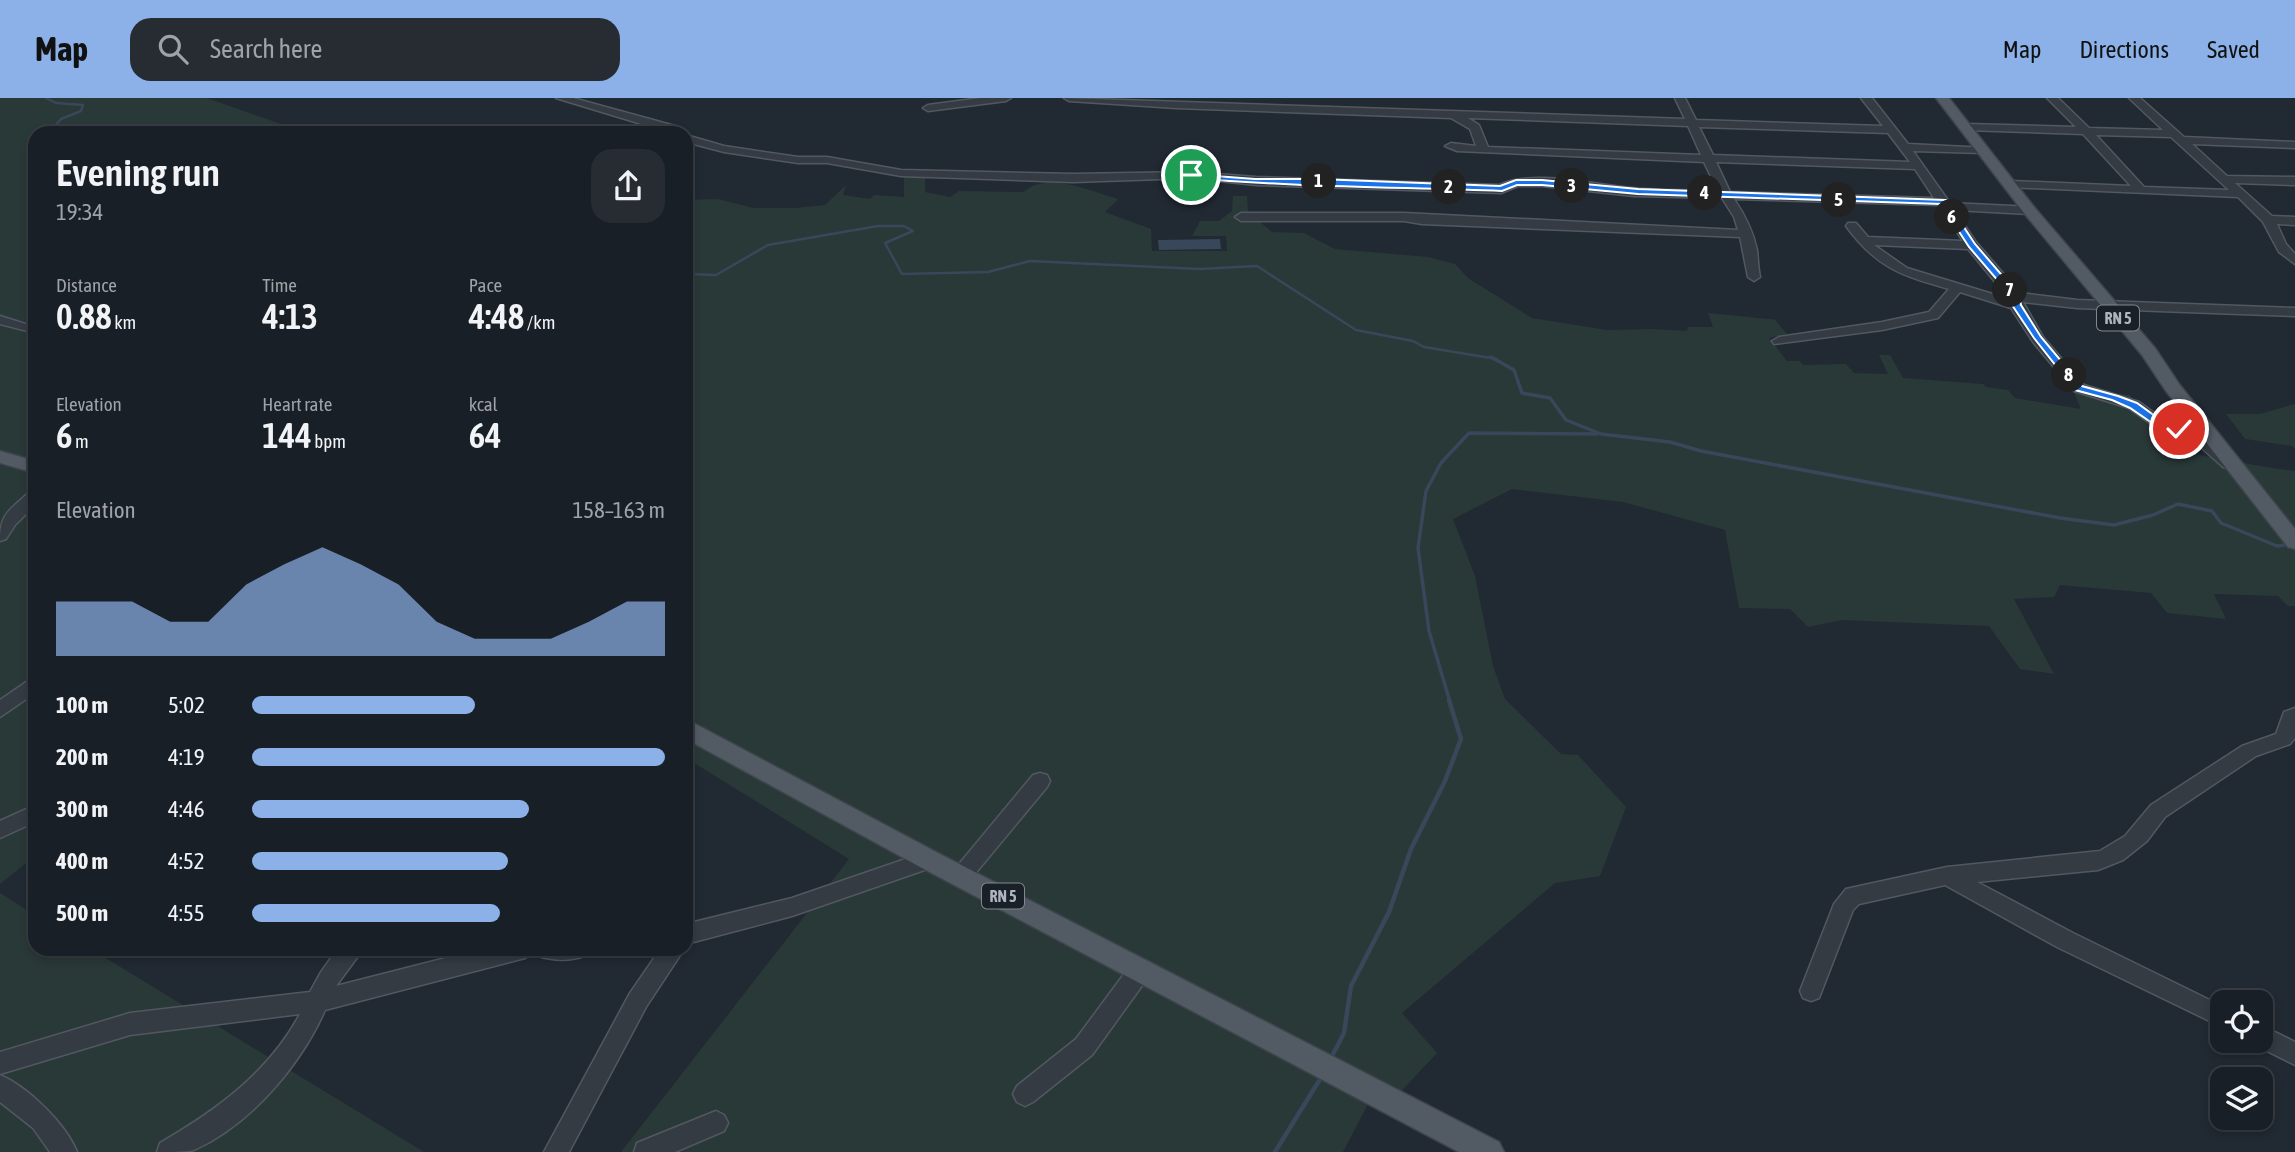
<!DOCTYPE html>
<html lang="en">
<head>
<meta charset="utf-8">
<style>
  body { margin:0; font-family:"Asap Condensed",sans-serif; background:#262c32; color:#f1f3f6; height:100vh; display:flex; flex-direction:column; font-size:26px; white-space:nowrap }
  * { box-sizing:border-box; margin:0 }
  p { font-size:23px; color:#9fa2a7 }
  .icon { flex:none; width:38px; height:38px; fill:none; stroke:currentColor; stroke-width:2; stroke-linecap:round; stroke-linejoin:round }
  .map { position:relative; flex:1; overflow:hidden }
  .drawer { position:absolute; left:28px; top:28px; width:665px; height:830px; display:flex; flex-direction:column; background:#191f26; border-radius:21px; box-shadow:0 4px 10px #0003,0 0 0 2px #373d43 }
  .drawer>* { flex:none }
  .tools { position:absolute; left:2210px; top:892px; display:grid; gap:14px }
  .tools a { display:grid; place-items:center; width:63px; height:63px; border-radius:14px; background:#191f26; box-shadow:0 4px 10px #0003,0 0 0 2px #373d43; font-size:35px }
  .pin { position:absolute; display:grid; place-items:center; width:60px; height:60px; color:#fff; margin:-30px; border:4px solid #fff; border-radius:50%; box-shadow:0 2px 7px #0007 }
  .km { position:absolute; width:35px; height:35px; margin:-18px; border-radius:50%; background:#222; color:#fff; font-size:19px; line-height:35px; text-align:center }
  .round { display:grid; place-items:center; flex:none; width:74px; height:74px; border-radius:21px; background:#262c32 }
  .headline { display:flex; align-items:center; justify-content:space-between; height:119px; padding:0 28px }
  h1 { font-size:38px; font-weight:600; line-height:52px }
  .figures { display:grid; grid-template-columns:repeat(3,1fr); gap:10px; height:119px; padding:7px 28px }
  .figures div { display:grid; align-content:center }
  .figures b { font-size:35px; font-weight:600 }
  .figures small { font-size:19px; font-weight:400 }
  .figures p { font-size:19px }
  .chart { height:196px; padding:14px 28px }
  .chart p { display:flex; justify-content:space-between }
  .chart svg { width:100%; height:126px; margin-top:7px; fill:#8bb1e8; opacity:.7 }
  ul { padding:0 28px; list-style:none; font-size:23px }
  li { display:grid; grid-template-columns:112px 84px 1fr; align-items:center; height:52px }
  li i { height:18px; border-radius:9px; background:#8bb1e8 }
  header { display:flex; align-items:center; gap:42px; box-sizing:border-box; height:98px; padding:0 35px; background:#8bb1e8; color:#111 }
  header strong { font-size:33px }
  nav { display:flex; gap:38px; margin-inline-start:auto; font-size:24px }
  .search { width:490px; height:63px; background:#262c32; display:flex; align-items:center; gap:18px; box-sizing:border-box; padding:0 24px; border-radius:21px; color:#9fa2a7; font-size:26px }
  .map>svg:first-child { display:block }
  .green { fill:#293938 }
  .water { fill:#38475a }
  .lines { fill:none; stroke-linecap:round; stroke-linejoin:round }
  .stream-far2 { stroke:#38475a; stroke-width:2.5 }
  .stream-far1 { stroke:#38475a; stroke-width:3.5 }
  .stream { stroke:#38475a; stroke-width:4.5 }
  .minor-casing { stroke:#525861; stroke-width:3 }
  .major-casing { stroke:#3e444c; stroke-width:3 }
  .minor { fill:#343b43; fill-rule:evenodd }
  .major { fill:#525a63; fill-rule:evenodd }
  .route { fill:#1a73e8; stroke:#fff; stroke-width:2 }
  .labels { text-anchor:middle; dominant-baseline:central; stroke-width:5; stroke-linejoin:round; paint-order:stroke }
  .shield { fill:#1a2027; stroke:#828892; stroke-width:2 }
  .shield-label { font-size:16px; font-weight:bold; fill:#aeb5c0 }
</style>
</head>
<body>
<header>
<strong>Map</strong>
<div class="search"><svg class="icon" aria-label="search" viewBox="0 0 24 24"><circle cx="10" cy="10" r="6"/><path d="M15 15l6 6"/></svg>Search here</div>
<nav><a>Map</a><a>Directions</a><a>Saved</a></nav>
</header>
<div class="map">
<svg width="2295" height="1054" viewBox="0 0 2295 1054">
  <rect width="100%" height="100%" fill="#212932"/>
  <g class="green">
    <path d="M0 0H207L307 35H35V758L0 786Z"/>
    <path d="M904 78 925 79V94L950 99 959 93 1024 94C1047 72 1092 94 1118 101L1105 114 1151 131 1152 153H1227L1226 138H1192L1200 123H1219L1232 113 1233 98H1247L1248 114 1272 134 1304 135 1335 151 1428 159 1455 166 1468 180 1532 220 1607 232 1653 231 1687 233 1688 229H1713L1708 215 1779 222H1775L1787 236 1769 240 1787 263H1800L1803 267 1846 266 1854 275 1888 276 1879 257H1890L1903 280 1983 286 1986 289 2008 292 2015 300 2081 311 2073 292 2130 297 2153 328 2169 330 2185 355C2222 360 2258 369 2295 373V508H2288L2278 498 2214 496 2226 521 2167 515 2151 495 2060 487 2054 499 2014 501 2054 576 2020 571 1989 528 1842 522 1808 529 1790 511 1739 510 1725 432 1623 404 1512 391 1453 421 1475 478 1493 568 1505 601 1561 656 1578 657 1626 709 1600 778 1555 785 1402 915 1437 955 1381 1015 1368 1006 1343 1054H621L849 761 686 660V102L718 101 754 110H795L825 107 846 87 843 97 870 101 874 97 904 99Z"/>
    <path d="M2295 306V351L2292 348 2245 341 2226 316H2260Z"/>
    <path d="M0 795 35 817V850L91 851 424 1054H0Z"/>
  </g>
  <path class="water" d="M1220 141 1221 151 1159 152 1158 142Z"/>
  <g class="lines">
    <g class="stream-far2">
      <path d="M46 0 56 5 83 7 81 13 61 21 52 31 60 35"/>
      <path d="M79 35 123 28 148 35"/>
      <path d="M686 176 716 177 768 147 878 128H904L913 133 885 145 902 176 988 174 1030 163 1199 171 1257 168 1356 232 1413 243 1424 249 1497 261"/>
    </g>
    <g class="stream-far1">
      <path d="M1491 259 1514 272 1522 295 1550 300 1566 322 1601 336 1670 344 1701 353 2060 420 2114 427 2153 417 2178 406 2212 413 2221 425 2277 448 2295 446"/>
      <path d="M1450 604 1429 533 1418 450 1426 393 1441 365 1469 335 1597 336"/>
    </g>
    <g class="stream">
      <path d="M1330 962 1344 935 1351 888 1389 814 1411 751 1445 683 1461 641 1449 602"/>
      <path d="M1275 1054 1322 978"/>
    </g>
    <defs>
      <g id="minor">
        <path d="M556 0H573L675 28 685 35H671Z"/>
        <path d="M981 0H1011L1006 3 928 13 923 10 928 7Z"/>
        <path d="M1064 0 1685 21 1675 0H1685L1696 22 1883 28 1861 0H1872L1908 46 1987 50 1989 52 1983 55 1913 53 1950 105 2033 109V115L2029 116 1954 112 1976 144 2020 195 2077 202 2295 210V218L2077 210 2023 204 2043 239 2084 287 2139 304 2164 322 2204 337 2233 361 2236 365 2228 370 2223 369 2194 343 2154 328 2129 310 2074 293 2033 244 2011 210 1960 194 1938 220 1882 232 1774 246 1772 243 1779 239 1882 224 1929 214 1949 191C1900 177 1877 170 1846 128L1848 125H1856L1868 139 1963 143 1939 107 1734 101C1745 117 1753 133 1757 152 1758 161 1758 169 1760 179L1754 183 1748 179 1740 139 1422 126 1404 123H1241L1235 119 1241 115H1404L1738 132 1734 119 1722 100 1634 98 1542 88H1518L1501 95 1256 87 1191 80 1073 84 901 78 827 65H798L724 54 686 44V37L724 48 798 59H827L901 72 1073 76 1191 74 1256 79 1499 87C1535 71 1593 87 1632 90 1661 93 1690 92 1718 93L1704 64 1457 53 1445 48 1451 45 1476 48 1470 31 1451 20 1176 10 1069 3ZM1468 20 1688 28 1701 57 1488 49 1479 27ZM1699 29 1888 35 1910 64 1713 57ZM1716 64 1915 71 1934 100 1730 94ZM1874 147 1968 151 2009 201 1907 170Z"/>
        <path d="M2047 0H2058L2089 30 2163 32 2129 0H2140L2184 39 2295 44V50L2192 46 2227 78 2295 79V87L2235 85 2272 118 2295 119V127L2277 126 2286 146 2295 156V166L2279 154 2263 124 2238 99 2008 89 2006 87 2012 83 2131 88 2083 36 1966 32 1960 29 1966 26 2076 29ZM2096 37 2171 39 2229 92 2144 89Z"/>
        <path d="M0 218 35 229V235L0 226Z"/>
        <path d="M35 393V407L15 427 6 441 0 443C0 414 10 413 29 394Z"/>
        <path d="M35 578V595L0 619V602Z"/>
        <path d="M2295 610V640L2290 646 2256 658 2165 719 2147 743 2123 762 2098 772 1977 784 2073 835 2222 908V929L2057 849 1945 787 1859 806 1853 812 1819 900 1811 903 1803 900 1800 893 1834 806 1846 791 1947 769 2100 753 2125 738 2151 707 2242 648 2276 636 2284 614Z"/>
        <path d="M1040 675 1047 677 1050 683 1047 689 969 783 962 786 955 783 952 777 955 771 1033 677Z"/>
        <path d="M35 707V724L0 740V723Z"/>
        <path d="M929 753 936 756 939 762 936 768 792 818 686 846V826L792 800Z"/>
        <path d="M338 850H364L336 888 485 850H590L587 857C569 864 553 863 535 857L534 854 525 860 325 912C301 967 250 1027 194 1052 185 1054 168 1054 157 1054L160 1045C217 1012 268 975 300 916L130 937 0 976V954L130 915 310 894 321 874Z"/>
        <path d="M661 850H685L646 909 569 1054H544L630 895Z"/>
        <path d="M1141 861 1149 864 1152 871 1149 878 1092 957 1033 1004 1025 1008 1017 1004 1013 996 1017 988 1076 941 1133 864Z"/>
        <path d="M2261 927 2295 944V967L2253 946 2252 943H2261Z"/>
        <path d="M0 977C28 989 66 1026 77 1054H50L33 1030 0 1004Z"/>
        <path d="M716 1013 724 1017 728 1025 724 1033 675 1054H634L637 1045Z"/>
      </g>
      <g id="major">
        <path d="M1936 0H1949L2034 109 2155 250 2179 286 2295 431V451L2288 449 2166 293 2142 257 2024 115Z"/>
        <path d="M0 353 35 363V375L0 365Z"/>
        <path d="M686 621 938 755 1499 1044 1504 1054H1459L920 769 686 641Z"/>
      </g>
    </defs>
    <use href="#minor" class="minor-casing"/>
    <use href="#major" class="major-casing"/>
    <use href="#minor" class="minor"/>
    <use href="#major" class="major"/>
  </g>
  <path class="route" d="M1188 76 1255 81H1318L1500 88 1516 82H1542L1638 91 1946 102 1975 146 2019 197 2021 207 2041 239 2082 288 2118 298 2137 305 2162 323 2184 331 2179 334 2155 327 2130 310 2112 302 2075 292 2034 240 2012 207V199L1969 149 1941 106 1638 96 1542 87H1517L1502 93C1398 89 1294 89 1191 80Z"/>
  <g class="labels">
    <g class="shield">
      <rect x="2097" y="207.5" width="42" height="25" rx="5"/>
      <rect x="982" y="785.5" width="42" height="25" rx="5"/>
    </g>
    <g class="shield-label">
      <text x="2118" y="220">RN 5</text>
      <text x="1003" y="798">RN 5</text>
    </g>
  </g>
</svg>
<div class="tools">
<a><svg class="icon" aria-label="locate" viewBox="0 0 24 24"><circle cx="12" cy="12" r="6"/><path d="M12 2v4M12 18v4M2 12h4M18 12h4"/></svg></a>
<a><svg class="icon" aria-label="layers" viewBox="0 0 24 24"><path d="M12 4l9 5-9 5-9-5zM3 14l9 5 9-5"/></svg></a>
</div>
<div class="pin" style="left:1191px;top:77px;background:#1e9e55"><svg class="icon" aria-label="arrive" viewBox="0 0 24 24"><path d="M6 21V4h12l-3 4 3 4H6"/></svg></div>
<div class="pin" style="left:2179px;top:331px;background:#d93025"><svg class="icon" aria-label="check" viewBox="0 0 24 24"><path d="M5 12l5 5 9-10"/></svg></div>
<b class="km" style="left:1319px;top:83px">1</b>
<b class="km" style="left:1449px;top:89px">2</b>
<b class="km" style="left:1572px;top:88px">3</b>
<b class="km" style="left:1705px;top:95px">4</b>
<b class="km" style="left:1839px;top:102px">5</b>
<b class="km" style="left:1952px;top:119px">6</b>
<b class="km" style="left:2010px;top:192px">7</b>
<b class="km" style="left:2069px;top:277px">8</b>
<section class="drawer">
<div class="headline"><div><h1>Evening run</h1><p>19:34</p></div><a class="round"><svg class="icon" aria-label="share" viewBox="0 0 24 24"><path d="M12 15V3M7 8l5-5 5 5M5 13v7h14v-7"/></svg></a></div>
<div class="figures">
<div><p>Distance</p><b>0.88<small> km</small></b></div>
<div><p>Time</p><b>4:13</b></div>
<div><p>Pace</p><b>4:48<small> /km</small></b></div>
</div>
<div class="figures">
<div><p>Elevation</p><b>6<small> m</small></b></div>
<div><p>Heart rate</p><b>144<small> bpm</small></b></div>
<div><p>kcal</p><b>64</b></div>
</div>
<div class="chart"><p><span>Elevation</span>158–163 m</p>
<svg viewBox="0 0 160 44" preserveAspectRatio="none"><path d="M0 44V25L10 25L20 25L30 32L40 32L50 19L60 12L70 6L80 12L90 19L100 32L110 38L120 38L130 38L140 32L150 25L160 25V44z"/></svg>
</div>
<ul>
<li><b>100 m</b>5:02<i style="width:54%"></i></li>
<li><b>200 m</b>4:19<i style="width:100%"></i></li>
<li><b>300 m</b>4:46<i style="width:67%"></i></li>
<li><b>400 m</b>4:52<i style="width:62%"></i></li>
<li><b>500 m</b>4:55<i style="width:60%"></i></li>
</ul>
</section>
</div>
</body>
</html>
